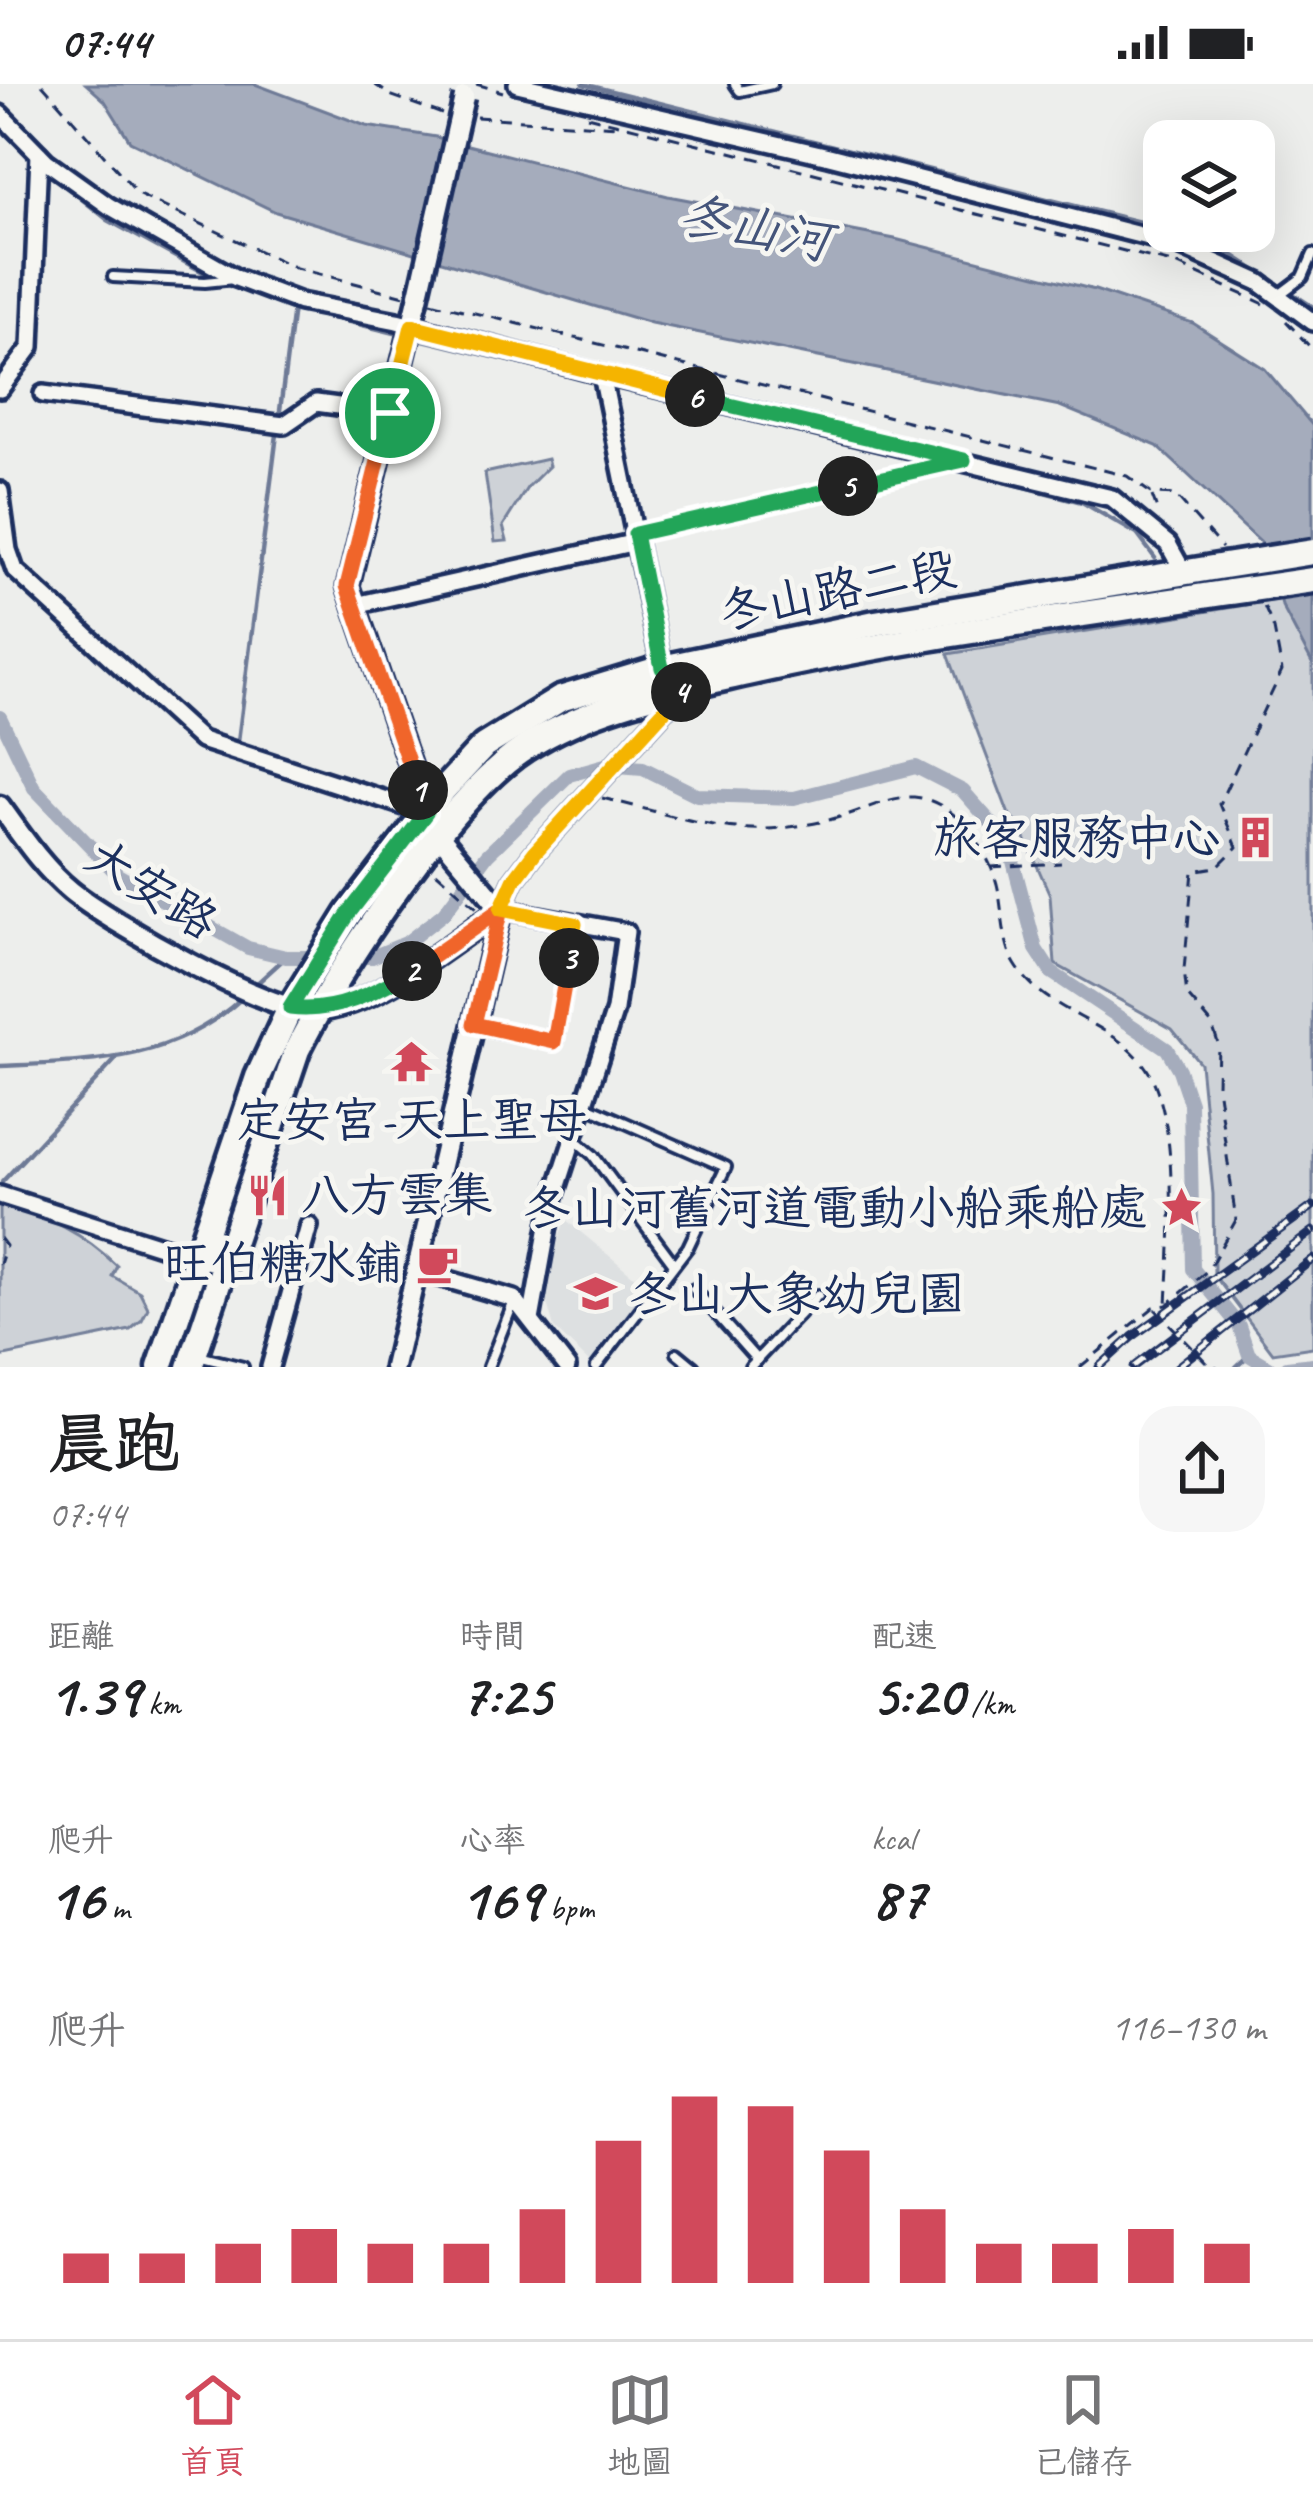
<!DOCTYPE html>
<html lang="zh-TW">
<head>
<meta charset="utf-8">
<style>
  body { margin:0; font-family:Caveat,"LXGW WenKai TC",sans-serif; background:#f6f6f6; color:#202124; height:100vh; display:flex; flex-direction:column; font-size:45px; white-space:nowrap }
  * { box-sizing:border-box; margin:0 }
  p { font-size:39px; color:#757577 }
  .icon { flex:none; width:66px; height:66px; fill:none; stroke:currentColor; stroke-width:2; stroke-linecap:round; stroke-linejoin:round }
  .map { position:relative; height:1283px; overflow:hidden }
  .details { display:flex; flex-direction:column; background:#fff; flex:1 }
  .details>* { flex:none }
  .fabs { position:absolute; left:1143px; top:36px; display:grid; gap:24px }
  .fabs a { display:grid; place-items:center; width:132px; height:132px; border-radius:24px; background:#fff; box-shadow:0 12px 48px #0002; font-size:60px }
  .pin { position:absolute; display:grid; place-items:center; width:102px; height:102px; color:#fff; margin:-51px; border:6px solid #fff; border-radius:50%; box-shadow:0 3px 12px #0007 }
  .km { position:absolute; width:60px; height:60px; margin:-30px; border-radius:50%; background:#222; color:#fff; font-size:33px; line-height:60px; text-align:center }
  .round { display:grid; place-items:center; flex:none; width:126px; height:126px; border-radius:36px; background:#f6f6f6 }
  .head { display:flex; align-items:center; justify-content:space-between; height:204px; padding:0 48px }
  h1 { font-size:66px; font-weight:600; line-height:90px }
  .stats { display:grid; grid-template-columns:repeat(3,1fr); gap:18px; height:204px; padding:12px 48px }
  .stats div { display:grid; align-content:center }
  .stats b { font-size:60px; font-weight:600 }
  .stats small { font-size:33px; font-weight:400 }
  .stats p { font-size:33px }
  .chart { height:336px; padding:24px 48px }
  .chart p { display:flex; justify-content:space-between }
  .chart svg { width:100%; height:216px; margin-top:12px; stroke:#d1495b; stroke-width:6 }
  .status { display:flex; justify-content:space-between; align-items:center; height:84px; padding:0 60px; background:#fff; direction:ltr }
  .status svg { height:33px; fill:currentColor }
  .tab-bar { display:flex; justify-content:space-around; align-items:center; height:168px; border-top:3px solid #e0e0e0; background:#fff; font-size:33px; color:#757577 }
  .tab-bar a { display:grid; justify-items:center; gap:6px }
  .tab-bar .on { color:#d1495b }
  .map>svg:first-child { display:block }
  .built { fill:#dde0e1 }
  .green { fill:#ced2d7; stroke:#74809a; stroke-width:3 }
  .water { fill:#a5acbc; stroke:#6e7a96; stroke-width:3 }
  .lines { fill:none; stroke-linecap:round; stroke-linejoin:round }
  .stream { stroke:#6e7a96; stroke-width:4.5 }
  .canal { stroke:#a5acbc; stroke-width:14 }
  .service-casing { stroke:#1b2f5e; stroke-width:16 }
  .pedestrian-casing { stroke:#1b2f5e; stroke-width:20 }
  .minor-casing { stroke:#1b2f5e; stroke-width:24 }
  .tertiary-casing { stroke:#1b2f5e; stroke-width:27 }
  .primary-casing { stroke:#1b2f5e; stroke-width:33 }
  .path { stroke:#1b2f5e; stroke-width:3; stroke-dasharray:12 9; stroke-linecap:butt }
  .service { stroke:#f6f6f2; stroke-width:8 }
  .pedestrian { stroke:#f6f6f2; stroke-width:10 }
  .minor { stroke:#f6f6f2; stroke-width:15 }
  .tertiary { stroke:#f6f6f2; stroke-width:18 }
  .primary { stroke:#f6f6f2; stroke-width:24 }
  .rail-casing { stroke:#1b2f5e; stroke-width:9 }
  .rail { stroke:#f6f6f2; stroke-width:4.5; stroke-dasharray:14; stroke-linecap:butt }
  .tertiary-bridge-casing { stroke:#1b2f5e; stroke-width:27; stroke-linecap:butt }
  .primary-bridge-casing { stroke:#1b2f5e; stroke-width:33; stroke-linecap:butt }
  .tertiary-bridge { stroke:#f6f6f2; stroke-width:18 }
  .primary-bridge { stroke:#f6f6f2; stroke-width:24 }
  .split-1-casing { stroke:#fff; stroke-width:24 }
  .split-2-casing { stroke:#fff; stroke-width:24 }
  .split-3-casing { stroke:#fff; stroke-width:24 }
  .split-4-casing { stroke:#fff; stroke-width:24 }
  .split-5-casing { stroke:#fff; stroke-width:24 }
  .split-6-casing { stroke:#fff; stroke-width:24 }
  .split-7-casing { stroke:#fff; stroke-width:24 }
  .split-1 { stroke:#f0652b; stroke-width:15 }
  .split-2 { stroke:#22a559; stroke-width:15 }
  .split-3 { stroke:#f0652b; stroke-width:15 }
  .split-4 { stroke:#f5b400; stroke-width:15 }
  .split-5 { stroke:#22a559; stroke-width:15 }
  .split-6 { stroke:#22a559; stroke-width:15 }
  .split-7 { stroke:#f5b400; stroke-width:15 }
  .labels { text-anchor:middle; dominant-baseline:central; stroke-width:10; stroke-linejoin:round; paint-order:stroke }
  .street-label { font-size:48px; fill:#1b2f5e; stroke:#f6f6f2 }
  .poi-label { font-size:48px; fill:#1b2f5e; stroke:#f6f6f2; text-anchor:end }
  .water-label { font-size:51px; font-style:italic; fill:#44547a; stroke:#f6f6f2 }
</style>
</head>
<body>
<div class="status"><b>07:44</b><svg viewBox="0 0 49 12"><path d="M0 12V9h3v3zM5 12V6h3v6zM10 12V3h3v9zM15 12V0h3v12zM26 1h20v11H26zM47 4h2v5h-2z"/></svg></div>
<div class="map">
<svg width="1313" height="1283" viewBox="0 0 1313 1283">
  <rect width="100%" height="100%" fill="#edeeec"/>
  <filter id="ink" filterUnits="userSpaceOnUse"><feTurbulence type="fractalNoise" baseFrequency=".00833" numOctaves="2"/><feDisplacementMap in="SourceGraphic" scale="24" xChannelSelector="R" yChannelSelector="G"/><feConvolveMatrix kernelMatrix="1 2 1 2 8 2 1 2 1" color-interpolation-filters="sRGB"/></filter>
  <g filter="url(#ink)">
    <path class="built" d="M565 1135 648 1204 591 1280 554 1244 546 1215 549 1187Z"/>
    <g class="green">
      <path d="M547 375 549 382 527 404 503 442 507 457 495 458 485 389Z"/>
      <path d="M1313 510V1263L1273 1269 1214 1191 1213 1110 1200 979 1172 945 1055 880 1050 811 1020 743 1008 728 948 570Z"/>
      <path d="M0 1117C49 1135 79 1145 117 1182L112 1192 140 1208 148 1224 142 1236 130 1246 0 1273Z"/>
    </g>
    <path class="water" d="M86 0H255L366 42 436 53 668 112 895 155 1095 206 1193 239 1265 285 1313 342V581L1282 522 1273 470 1157 362 1060 322 651 239 276 128 130 57 105 17Z"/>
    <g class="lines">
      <g class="stream">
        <path d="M583 0 1164 144"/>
        <path d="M0 43 30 72 22 262 0 291"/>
        <path d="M43 84 108 136 214 194"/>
        <path d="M1174 147 1228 168 1313 223"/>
        <path d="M225 198 293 224 403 251"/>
        <path d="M415 254 934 380"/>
        <path d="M945 382 1082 418 1137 450 1155 474"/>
        <path d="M70 546 190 655"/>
        <path d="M237 665 293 224"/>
        <path d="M254 902 286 873"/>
        <path d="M0 982C91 978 171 979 242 914"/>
        <path d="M2 1098 116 975"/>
        <path d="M1236 1283 1249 1271"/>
      </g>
      <g class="canal">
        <path d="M0 633 34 704 118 791 248 864 286 873H372L406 859 444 829 487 771 569 691 605 681 643 684 697 711 794 714 916 683 963 707 1008 758 1036 865 1051 888 1167 965 1179 986 1190 1019 1193 1185 1239 1242 1249 1271 1269 1283"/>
        <path d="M1287 1283 1313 1280"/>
      </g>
      <defs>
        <g id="service">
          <path d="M735 0 740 7 772 0"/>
          <path d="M113 193 205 198 234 195"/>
          <path d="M1279 211 1303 193 1313 170"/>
          <path d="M636 449 949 379"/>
          <path d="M587 1022 726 1083 688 1163 596 1283"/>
          <path d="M574 1055 593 1071 674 1180"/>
          <path d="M694 1205 757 1276"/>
          <path d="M677 1269 694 1283"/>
          <path d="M198 1272 243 1283"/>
          <path d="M488 1283 514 1217"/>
          <path d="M750 1283 818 1211"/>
        </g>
        <path id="pedestrian" d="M474 940 554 958 576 840"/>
        <g id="minor">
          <path d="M517 0 829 72 1175 160 1259 198 1313 238"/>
          <path d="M0 30 46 77 109 122 236 194 300 218 397 237 602 291 1112 414 1168 460 1183 487"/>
          <path d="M602 291 662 584 667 588"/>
          <path d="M0 305 31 263 39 70"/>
          <path d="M43 310 284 341 316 319 390 329"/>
          <path d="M0 407 8 466 15 486 201 656 426 729"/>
          <path d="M355 521 636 458"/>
          <path d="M0 1111 223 1182"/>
          <path d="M415 1186 514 1215 567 1283"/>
          <path d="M531 1236 552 1120 615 926 626 848 501 825 514 796 535 768 682 607"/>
          <path d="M270 1283 309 1142"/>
        </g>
        <g id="tertiary">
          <path d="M417 219 348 502 426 729 439 751 501 825"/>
          <path d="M0 722C22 752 42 783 71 807 108 837 273 932 317 927 379 921 450 860 501 825"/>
          <path d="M394 1283 501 825"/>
        </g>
        <g id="primary">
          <path d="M160 1283 258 993 290 924 349 829 444 705 484 662 560 615 662 584 875 539 1224 482"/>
          <path d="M190 1283 297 966C338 884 449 713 525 664 591 621 671 606 747 589 906 553 1069 533 1230 508"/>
        </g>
      </defs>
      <use href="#service" class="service-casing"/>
      <use href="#pedestrian" class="pedestrian-casing"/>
      <use href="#minor" class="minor-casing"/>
      <use href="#tertiary" class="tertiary-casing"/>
      <use href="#primary" class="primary-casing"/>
      <g class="path">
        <path d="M42 0 139 111 296 184 405 212"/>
        <path d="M374 0 390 11 442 30"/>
        <path d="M476 0 503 8"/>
        <path d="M587 32 1176 180 1264 220"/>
        <path d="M476 33 616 42"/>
        <path d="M431 218 1127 392 1152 410 1175 411 1222 464"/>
        <path d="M1286 237 1313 266"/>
        <path d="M1152 412 1159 431"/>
        <path d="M602 714C658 727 723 751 781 744 801 742 824 738 843 732 865 726 890 712 914 713 955 716 987 764 997 800 1003 824 1002 859 1015 880 1049 936 1132 938 1156 1003 1179 1065 1170 1155 1167 1221"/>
        <path d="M991 783 1061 779"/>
        <path d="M436 788 478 825"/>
        <path d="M0 1154 6 1162 0 1180"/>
        <path d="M1155 1225 1208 1280 1217 1283"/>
        <path d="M1080 1283 1154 1223 1167 1221 1208 1186 1236 1136 1217 1001 1218 959 1212 940 1187 911 1184 886 1193 787 1217 783 1237 763 1219 720 1282 587 1274 545 1263 520"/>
      </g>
      <use href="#service" class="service"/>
      <use href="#pedestrian" class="pedestrian"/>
      <use href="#minor" class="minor"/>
      <use href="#tertiary" class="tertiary"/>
      <use href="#primary" class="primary"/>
      <defs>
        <g id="rail">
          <path d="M1099 1283 1132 1253 1313 1122"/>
          <path d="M1133 1283 1313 1147"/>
          <path d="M1177 1283 1313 1175"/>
        </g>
      </defs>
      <use href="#rail" class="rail-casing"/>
      <use href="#rail" class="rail"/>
      <defs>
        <path id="tertiary-bridge" d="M417 219 464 13"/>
        <g id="primary-bridge">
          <path d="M1224 482 1313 468"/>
          <path d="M1230 508 1313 496"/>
        </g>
      </defs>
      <use href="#tertiary-bridge" class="tertiary-bridge-casing"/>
      <use href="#primary-bridge" class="primary-bridge-casing"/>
      <use href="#tertiary-bridge" class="tertiary-bridge"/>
      <use href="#primary-bridge" class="primary-bridge"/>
    </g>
  </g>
  <g class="lines" filter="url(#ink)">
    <defs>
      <path id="split-1" d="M390 329 347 502 418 706"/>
      <path id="split-2" d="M412 887C373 909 335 930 290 924L349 829 426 729 418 706"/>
      <path id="split-3" d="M412 887 501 825 474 940 554 958 569 874"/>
      <path id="split-4" d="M569 874 575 840 501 825 514 796 535 768 681 608"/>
      <path id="split-5" d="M681 608 686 602 662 584 635 450 848 402"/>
      <path id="split-6" d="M695 313 964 376 848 402"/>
      <path id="split-7" d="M390 329 412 242 695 313"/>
    </defs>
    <use href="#split-1" class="split-1-casing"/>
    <use href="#split-2" class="split-2-casing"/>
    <use href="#split-3" class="split-3-casing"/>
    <use href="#split-4" class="split-4-casing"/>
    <use href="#split-5" class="split-5-casing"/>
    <use href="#split-6" class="split-6-casing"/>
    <use href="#split-7" class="split-7-casing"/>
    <use href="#split-1" class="split-1"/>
    <use href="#split-2" class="split-2"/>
    <use href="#split-3" class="split-3"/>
    <use href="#split-4" class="split-4"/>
    <use href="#split-5" class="split-5"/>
    <use href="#split-6" class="split-6"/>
    <use href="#split-7" class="split-7"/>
  </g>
  <defs>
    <symbol id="building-bare" viewBox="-9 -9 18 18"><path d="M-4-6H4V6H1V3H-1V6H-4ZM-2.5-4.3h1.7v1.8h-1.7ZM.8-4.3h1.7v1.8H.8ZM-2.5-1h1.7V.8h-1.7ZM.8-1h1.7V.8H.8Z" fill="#d1495b" stroke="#f6f6f2" stroke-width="2.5" paint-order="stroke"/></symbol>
    <symbol id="temple-bare" viewBox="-9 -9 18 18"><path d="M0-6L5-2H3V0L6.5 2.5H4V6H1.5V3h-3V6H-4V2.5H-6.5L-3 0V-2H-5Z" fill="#d1495b" stroke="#f6f6f2" stroke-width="2.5" paint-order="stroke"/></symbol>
    <symbol id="restaurant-bare" viewBox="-9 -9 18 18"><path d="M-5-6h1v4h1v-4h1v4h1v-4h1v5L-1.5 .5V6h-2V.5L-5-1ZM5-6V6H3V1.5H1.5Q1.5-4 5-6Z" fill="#d1495b" stroke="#f6f6f2" stroke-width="2.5" paint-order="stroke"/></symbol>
    <symbol id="sight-bare" viewBox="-9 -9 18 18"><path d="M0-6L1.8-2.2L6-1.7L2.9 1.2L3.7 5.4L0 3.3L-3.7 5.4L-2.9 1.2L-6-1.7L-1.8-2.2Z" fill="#d1495b" stroke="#f6f6f2" stroke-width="2.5" paint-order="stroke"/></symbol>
    <symbol id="cafe-bare" viewBox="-9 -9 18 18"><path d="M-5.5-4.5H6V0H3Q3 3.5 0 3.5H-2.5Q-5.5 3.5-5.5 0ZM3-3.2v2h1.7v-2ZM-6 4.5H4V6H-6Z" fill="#d1495b" stroke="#f6f6f2" stroke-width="2.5" paint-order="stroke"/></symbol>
    <symbol id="school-bare" viewBox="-9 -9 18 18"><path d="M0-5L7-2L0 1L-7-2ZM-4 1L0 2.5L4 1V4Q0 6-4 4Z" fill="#d1495b" stroke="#f6f6f2" stroke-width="2.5" paint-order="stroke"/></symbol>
  </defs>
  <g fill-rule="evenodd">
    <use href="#building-bare" x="1226" y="724" width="59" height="59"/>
    <use href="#temple-bare" x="382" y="948" width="59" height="59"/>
    <use href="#restaurant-bare" x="238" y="1082" width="59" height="59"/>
    <use href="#sight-bare" x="1152" y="1094" width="59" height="59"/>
    <use href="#cafe-bare" x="408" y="1150" width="59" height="59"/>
    <use href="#school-bare" x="566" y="1180" width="59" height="59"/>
  </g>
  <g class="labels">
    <g class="street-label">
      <text transform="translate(838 506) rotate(-11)">冬山路二段</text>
      <text transform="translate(152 805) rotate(32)">大安路</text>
    </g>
    <g class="poi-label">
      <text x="1221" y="754">旅客服務中心</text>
      <text x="411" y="1036" text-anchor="middle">定安宮-天上聖母</text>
      <text x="301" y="1111" text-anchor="start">八方雲集</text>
      <text x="1147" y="1124">冬山河舊河道電動小船乘船處</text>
      <text x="403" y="1179">旺伯糖水鋪</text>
      <text x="629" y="1210" text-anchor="start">冬山大象幼兒園</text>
    </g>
    <g class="water-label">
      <text transform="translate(755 144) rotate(11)">冬山河</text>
    </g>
  </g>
</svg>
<div class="fabs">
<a><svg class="icon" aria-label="layers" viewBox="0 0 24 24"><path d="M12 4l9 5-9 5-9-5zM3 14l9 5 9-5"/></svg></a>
</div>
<div class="pin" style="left:390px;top:329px;background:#1e9e55"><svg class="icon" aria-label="arrive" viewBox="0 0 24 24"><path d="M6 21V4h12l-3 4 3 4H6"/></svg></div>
<b class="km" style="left:418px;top:706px">1</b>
<b class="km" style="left:412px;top:887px">2</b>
<b class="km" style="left:569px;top:874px">3</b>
<b class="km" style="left:681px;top:608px">4</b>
<b class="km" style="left:848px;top:402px">5</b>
<b class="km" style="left:695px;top:313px">6</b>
</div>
<section class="details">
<div class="head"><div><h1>晨跑</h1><p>07:44</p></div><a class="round"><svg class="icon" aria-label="share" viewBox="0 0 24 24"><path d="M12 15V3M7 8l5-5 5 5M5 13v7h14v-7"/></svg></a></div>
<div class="stats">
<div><p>距離</p><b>1.39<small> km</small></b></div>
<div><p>時間</p><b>7:25</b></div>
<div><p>配速</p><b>5:20<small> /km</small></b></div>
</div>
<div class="stats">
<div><p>爬升</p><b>16<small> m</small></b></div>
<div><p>心率</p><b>169<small> bpm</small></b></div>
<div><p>kcal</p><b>87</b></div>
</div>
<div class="chart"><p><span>爬升</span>116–130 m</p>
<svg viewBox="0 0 160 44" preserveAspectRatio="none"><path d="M5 44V38M15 44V38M25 44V36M35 44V33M45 44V36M55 44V36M65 44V29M75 44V15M85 44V6M95 44V8M105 44V17M115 44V29M125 44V36M135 44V36M145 44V33M155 44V36"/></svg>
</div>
</section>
<nav class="tab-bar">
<a class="on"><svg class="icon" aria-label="home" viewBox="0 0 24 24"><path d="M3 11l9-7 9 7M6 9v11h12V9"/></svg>首頁</a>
<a><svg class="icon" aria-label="map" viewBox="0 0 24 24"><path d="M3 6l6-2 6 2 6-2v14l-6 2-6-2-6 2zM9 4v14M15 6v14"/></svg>地圖</a>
<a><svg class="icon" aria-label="saved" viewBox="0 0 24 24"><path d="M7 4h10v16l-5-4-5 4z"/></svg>已儲存</a>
</nav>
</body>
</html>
